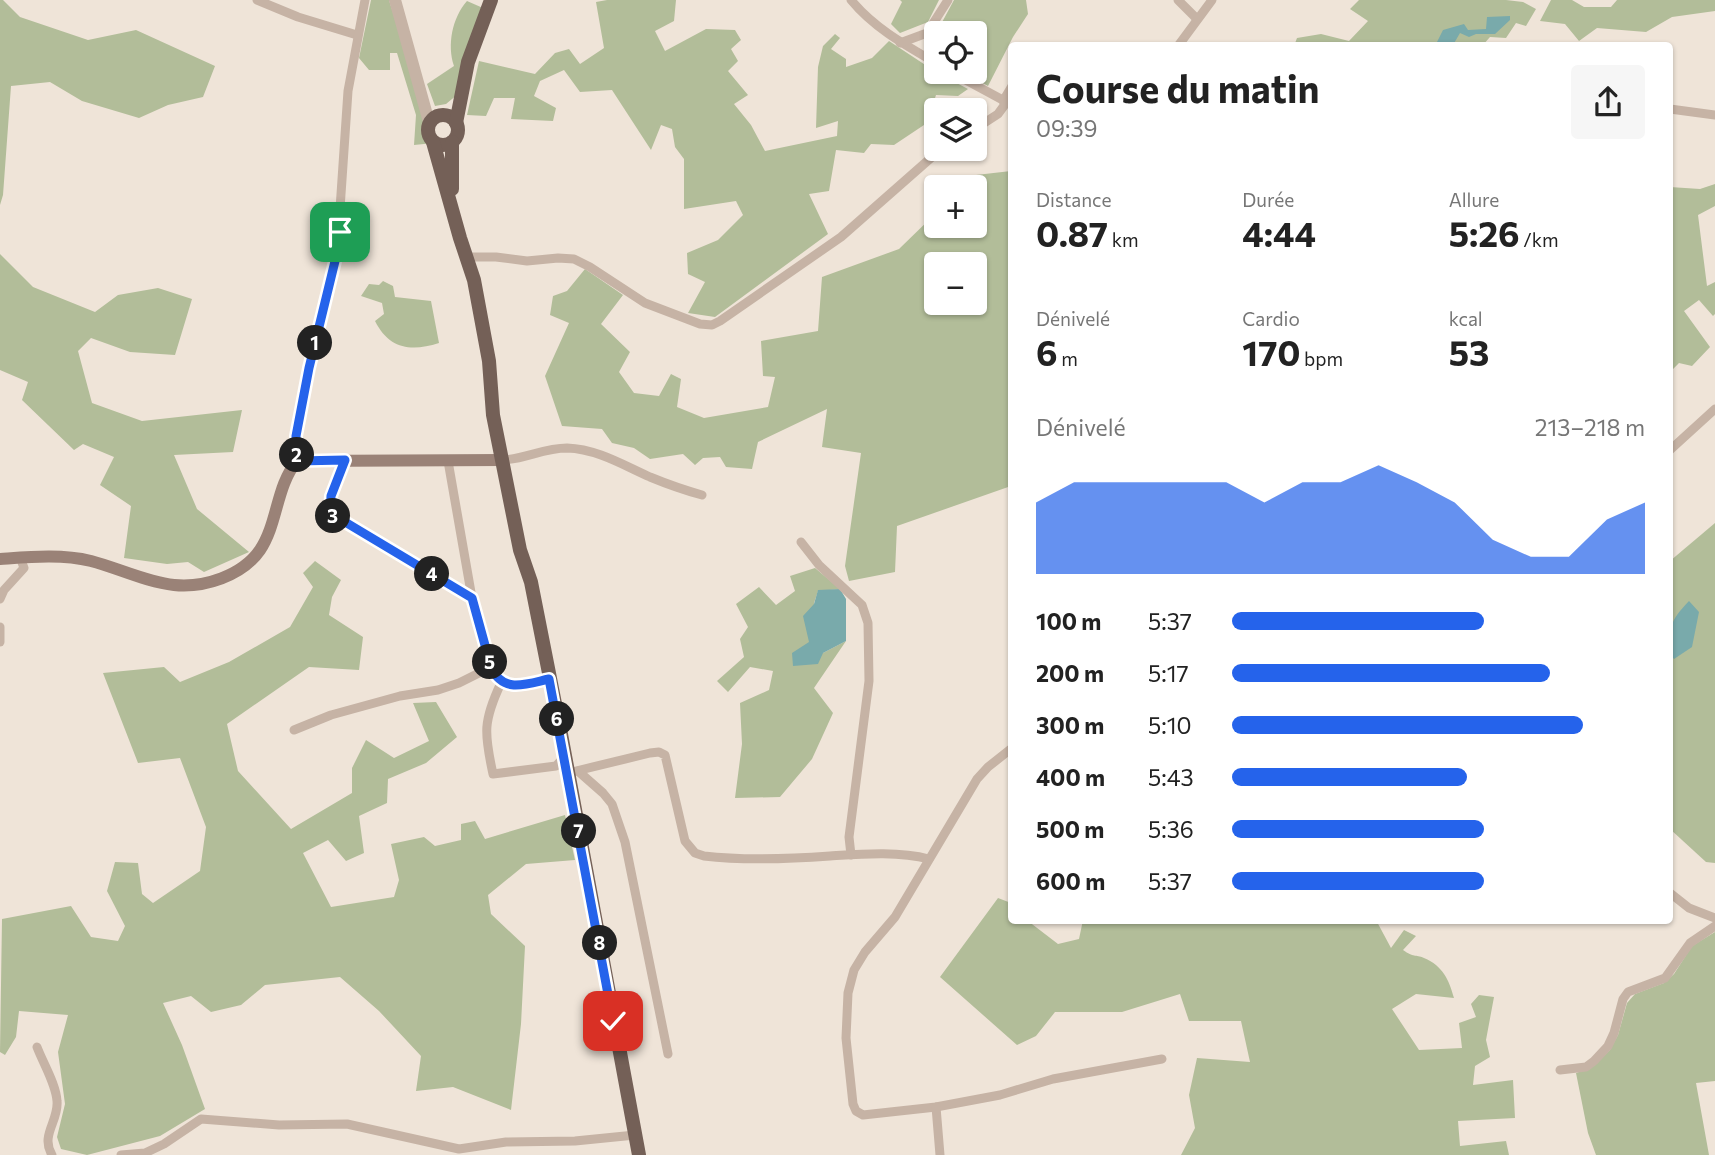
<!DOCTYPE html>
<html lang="fr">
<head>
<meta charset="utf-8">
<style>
  body { margin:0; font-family:Commissioner,sans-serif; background:#f6f6f6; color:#222; height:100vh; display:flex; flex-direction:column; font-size:26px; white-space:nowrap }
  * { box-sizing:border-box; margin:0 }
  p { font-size:23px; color:#767676 }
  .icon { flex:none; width:38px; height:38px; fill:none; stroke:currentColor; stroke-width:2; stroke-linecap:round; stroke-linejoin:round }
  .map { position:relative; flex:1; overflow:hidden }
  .details { position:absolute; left:1008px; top:42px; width:665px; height:882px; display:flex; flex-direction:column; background:#fff; border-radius:7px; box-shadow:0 2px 5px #0004 }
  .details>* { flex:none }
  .tools { position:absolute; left:924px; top:21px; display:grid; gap:14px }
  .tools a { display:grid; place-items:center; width:63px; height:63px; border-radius:7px; background:#fff; box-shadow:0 2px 5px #0004; font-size:35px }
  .pin { position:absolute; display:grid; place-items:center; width:60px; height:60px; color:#fff; margin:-30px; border-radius:14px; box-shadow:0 4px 10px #0006 }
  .km { position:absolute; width:35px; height:35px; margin:-18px; border-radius:50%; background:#222; color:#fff; font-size:19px; line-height:35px; text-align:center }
  .round { display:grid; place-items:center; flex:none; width:74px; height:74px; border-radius:7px; background:#f6f6f6 }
  .overview { display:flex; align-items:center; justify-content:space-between; height:119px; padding:0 28px }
  h1 { font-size:38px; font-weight:700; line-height:52px }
  .figures { display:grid; grid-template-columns:repeat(3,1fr); gap:10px; height:119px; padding:7px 28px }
  .figures div { display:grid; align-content:center }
  .figures b { font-size:35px; font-weight:700 }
  .figures small { font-size:19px; font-weight:400 }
  .figures p { font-size:19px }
  .chart { height:196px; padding:14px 28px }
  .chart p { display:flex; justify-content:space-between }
  .chart svg { width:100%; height:126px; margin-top:7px; fill:#2563eb; opacity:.7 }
  ul { padding:0 28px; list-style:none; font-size:23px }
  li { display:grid; grid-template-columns:112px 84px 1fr; align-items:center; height:52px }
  li i { height:18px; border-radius:9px; background:#2563eb }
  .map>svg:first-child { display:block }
  .green { fill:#b2bd99; fill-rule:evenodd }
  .water { fill:#79aaab }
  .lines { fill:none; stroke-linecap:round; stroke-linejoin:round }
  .minor { stroke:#c6b3a5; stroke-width:9 }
  .tertiary { stroke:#c6b3a5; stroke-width:12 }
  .secondary { stroke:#9a8277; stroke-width:12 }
  .primary { stroke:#746057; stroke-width:14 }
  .route-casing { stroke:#fff; stroke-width:14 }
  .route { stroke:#2563eb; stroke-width:9 }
</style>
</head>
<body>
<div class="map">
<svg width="1715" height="1155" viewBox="0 0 1715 1155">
  <rect width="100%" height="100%" fill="#efe4d8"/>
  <g class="green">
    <path d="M0 0H3L20 17 88 40 136 30 215 66 203 97 168 105 139 118 82 101 50 82 11 86 3 195 0 205Z"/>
    <path d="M371 0H389L434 143 414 145 416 115 397 53H390V70H369L359 58Z"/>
    <path d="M607 0H676L674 21 655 31 665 51 706 29 735 30 741 40 731 49 738 61 728 71 748 95 734 104 751 125 765 151 837 136 838 121 816 128 818 67 823 46 835 34 840 38 831 49 846 59V67L872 58 889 41 936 72 968 89 958 96 936 95 927 123 894 145 871 144 864 153 836 150 829 191 809 194 828 234 715 317 688 313 705 282 688 274 687 253 718 240 743 215 736 201 684 209V159L675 147 672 129 661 125 651 150 612 90 580 92 564 70 540 81 534 96 556 108 553 121 511 119 515 98H494L486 116 467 115 479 61 535 74 555 53 569 49 580 64 604 48 596 2Z"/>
    <path d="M900 0H939L928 22 900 33 891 24 902 2Z"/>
    <path d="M954 0H1026L1028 14 1013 37 988 86 963 72H975V33H944L940 26Z"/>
    <path d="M1359 0H1506L1523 2 1536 9 1526 26 1516 23 1506 38 1490 37 1483 45 1294 46 1297 38 1321 34 1349 41 1368 21 1350 9Z"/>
    <path d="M1551 0H1572L1584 7H1611L1617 0H1715V11L1672 17 1646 32 1597 28 1579 41 1565 24 1540 21Z"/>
    <path d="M467 1 483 8 458 94 446 104 435 106 427 84 454 66C447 45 452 18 467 1Z"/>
    <path d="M1011 171V486L897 526 895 572 849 581 845 566 861 453 822 447 827 409 758 442 752 469 726 467 720 457 703 458 695 465 683 454 650 459 634 448 612 443 602 429 562 426 545 376 569 323 550 315 553 296 567 291 585 269 623 295 601 324 630 352 619 372 634 393 659 396 671 374 681 379 677 407 704 418 768 407 775 377 763 376 761 341 818 331 822 277 899 249 936 213V226H975V187H963L976 175ZM936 264H975V303H936Z"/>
    <path d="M1715 184V206L1698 215 1707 286 1715 282V314L1713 316 1699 300 1684 311 1710 347 1692 366 1679 363 1670 372V187L1700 189Z"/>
    <path d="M0 254 33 287 95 312 118 295 158 288 192 299 175 355 130 352 91 338 78 351 92 403 142 421 242 410 233 452 174 455 197 509 249 552 204 572 188 562 167 564 124 558 131 506 100 485 114 457 83 444 74 450 22 400 28 382 0 370Z"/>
    <path d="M383 281 393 286 395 297 431 301 439 343C411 352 389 349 375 321L384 314 382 303 361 296 369 284 379 285Z"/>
    <path d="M1715 523V863L1706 862 1670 829V561Z"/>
    <path d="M315 561 341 580 332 597 329 615 363 637 359 670 309 667 227 724 238 771 291 829 352 793V768L366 740 394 758 429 741 413 703 436 702 457 737 426 763 388 779 387 803 359 816 364 853 346 861 328 840 303 853 331 907 394 897 399 880 391 844 424 837 435 846 461 840V824L475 821 485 839 565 815 575 860 526 864 488 895 491 914 525 946 521 1024 511 1110 453 1087 416 1091 421 1056 379 1011 340 977 265 985 241 1005 211 1012 191 996 163 1003 182 1045 205 1109 160 1136 87 1155 61 1149 57 1137 65 1104 58 1052 68 1015 19 1011 16 1037 5 1055 0 1052 2 919 71 906 91 937 118 941 125 926 107 891 115 862 138 863 142 894 153 903 200 871 206 827 180 758 138 763 103 673 164 667 180 682 229 662 290 627 313 587 303 573Z"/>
    <path d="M815 568 840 589 818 591 814 603 823 653 846 641 814 688 833 713 812 759 780 797 735 798 742 744 740 703 769 690 773 671 750 667 728 692 717 681 744 657 740 639 748 627 736 604 759 587 776 605 795 591 790 576Z"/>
    <path d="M998 898 1011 903 1012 920 1028 921 1058 944 1079 939 1083 920H1376L1391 948 1404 930 1416 936 1403 950C1414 958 1415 954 1424 958 1443 966 1449 980 1454 998L1416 994 1392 1009 1419 1050 1462 1048 1459 1023 1476 1017 1471 1004 1479 995 1494 997 1486 1040 1490 1057 1475 1066 1473 1085 1513 1080 1515 1118 1458 1121 1460 1146 1506 1141 1509 1155H1181L1195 1128 1189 1095 1197 1058 1250 1062 1241 1021H1189L1180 994 1122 1012H1055L1036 1036 1017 1045 940 977Z"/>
    <path d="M1715 932V1081L1696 1083 1709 1155H1596L1588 1133 1576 1073 1591 1068 1610 1050 1618 1035 1627 1003 1635 994 1664 983 1674 974 1692 946Z"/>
  </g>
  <g class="water">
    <path d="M1510 16V20L1495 34H1476L1469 37 1460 33 1453 45H1426L1437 42 1443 30 1464 24 1468 30 1486 29 1487 17Z"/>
    <path d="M840 589 846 599V641L823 653 818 664 793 666 792 653 809 642 803 616 814 604 818 590Z"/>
    <path d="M1689 601 1699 612 1692 647 1674 659 1670 654C1670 626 1669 622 1689 601Z"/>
  </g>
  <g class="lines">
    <g class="minor">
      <path d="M257 0 298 17 357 35"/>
      <path d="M851 0C874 28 905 45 936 63"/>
      <path d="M1178 0 1197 19"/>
      <path d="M900 43 927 33 948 0"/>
      <path d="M1178 46 1212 0"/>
      <path d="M951 72 1012 105"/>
      <path d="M1003 101 1012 86"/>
      <path d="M1670 109 1715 115"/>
      <path d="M975 129 998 114 1006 103"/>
      <path d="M466 257H496L527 261 558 258 574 259 590 267 645 303 700 324 712 325 720 321 841 237 941 149"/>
      <path d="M1670 450 1715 409"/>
      <path d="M503 460C525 459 544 448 567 448 597 449 623 465 650 477 667 484 684 490 702 495"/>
      <path d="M297 461 296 436 309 368 337 253 348 91 365 0"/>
      <path d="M345 461 331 496 330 513 472 598"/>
      <path d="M448 461 472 598 495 677C510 691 532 683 549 679"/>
      <path d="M801 542 819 565 862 605 868 623 869 681 849 837 851 855"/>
      <path d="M0 599 4 590 24 568 20 557"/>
      <path d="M0 627V642"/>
      <path d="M501 683C483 721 484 733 493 774L556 766 565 756"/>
      <path d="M294 730 331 715 400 696 438 690 459 683 491 667"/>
      <path d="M1012 748 988 767 977 779 895 917 865 952 854 970 848 993 846 1038 853 1104 856 1111 863 1115 936 1107 1000 1095 1053 1079 1162 1059"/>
      <path d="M578 771 603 793 612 804 625 842 668 1054"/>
      <path d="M568 773 650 753 659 752 665 755 685 841 695 853 704 856C746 861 789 859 830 856 862 854 898 851 929 859"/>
      <path d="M1670 893 1689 908 1715 918"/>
      <path d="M37 1047C43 1063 56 1084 57 1101 59 1121 40 1135 52 1155"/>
      <path d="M1560 1070 1586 1067 1594 1061 1608 1046 1614 1033 1623 999 1628 992 1665 978 1690 943 1715 926"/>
      <path d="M936 1107 940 1155"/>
      <path d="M121 1155 145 1153 164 1144 201 1119 279 1125 347 1124 459 1149 506 1142 575 1141 635 1135"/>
    </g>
    <path class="tertiary" d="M395 0 429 122"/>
    <path class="secondary" d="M0 559C30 557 61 554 91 561 118 568 146 582 174 585 204 588 242 576 260 550 278 523 276 486 297 461L503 460"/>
    <g class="primary">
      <circle cx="443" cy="130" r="15"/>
      <path d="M456 123 468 62 491 0"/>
      <path d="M433 142 460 238 474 280 489 361 493 415 520 550 531 582 561 734 639 1155"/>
      <path d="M452 142V189"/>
    </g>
  </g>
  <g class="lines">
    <defs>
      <path id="route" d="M340 232 337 253 309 368 296 436 297 461 345 460 331 496 330 513 472 598 491 667C503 694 526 684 549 679L613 1021"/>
    </defs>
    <use href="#route" class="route-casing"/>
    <use href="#route" class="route"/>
  </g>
</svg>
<div class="tools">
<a><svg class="icon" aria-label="locate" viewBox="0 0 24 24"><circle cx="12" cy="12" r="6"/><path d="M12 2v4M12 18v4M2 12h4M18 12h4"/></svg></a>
<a><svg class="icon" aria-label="layers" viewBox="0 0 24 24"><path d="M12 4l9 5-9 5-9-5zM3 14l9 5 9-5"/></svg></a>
<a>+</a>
<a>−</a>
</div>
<div class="pin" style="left:340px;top:232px;background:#1e9e55"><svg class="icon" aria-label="arrive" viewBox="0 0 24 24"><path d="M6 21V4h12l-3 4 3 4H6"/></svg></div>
<div class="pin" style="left:613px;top:1021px;background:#d93025"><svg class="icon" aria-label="check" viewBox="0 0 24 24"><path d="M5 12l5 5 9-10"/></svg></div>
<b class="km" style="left:315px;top:343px">1</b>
<b class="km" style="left:297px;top:455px">2</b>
<b class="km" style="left:333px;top:516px">3</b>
<b class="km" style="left:432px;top:574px">4</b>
<b class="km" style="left:490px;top:662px">5</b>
<b class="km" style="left:557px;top:719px">6</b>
<b class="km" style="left:579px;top:831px">7</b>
<b class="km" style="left:600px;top:943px">8</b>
<section class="details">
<div class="overview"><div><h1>Course du matin</h1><p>09:39</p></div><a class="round"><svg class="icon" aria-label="share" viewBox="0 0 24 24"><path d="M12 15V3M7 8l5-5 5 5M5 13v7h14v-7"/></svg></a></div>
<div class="figures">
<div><p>Distance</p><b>0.87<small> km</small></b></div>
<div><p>Durée</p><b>4:44</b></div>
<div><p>Allure</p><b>5:26<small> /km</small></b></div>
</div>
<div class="figures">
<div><p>Dénivelé</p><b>6<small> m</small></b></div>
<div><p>Cardio</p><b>170<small> bpm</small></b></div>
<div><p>kcal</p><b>53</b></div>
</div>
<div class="chart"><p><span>Dénivelé</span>213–218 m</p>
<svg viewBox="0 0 160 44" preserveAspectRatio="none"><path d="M0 44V19L10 12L20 12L30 12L40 12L50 12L60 19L70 12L80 12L90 6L100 12L110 19L120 32L130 38L140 38L150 25L160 19V44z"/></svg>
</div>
<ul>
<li><b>100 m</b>5:37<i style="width:61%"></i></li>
<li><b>200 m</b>5:17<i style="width:77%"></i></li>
<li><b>300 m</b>5:10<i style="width:85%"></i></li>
<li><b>400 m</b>5:43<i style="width:57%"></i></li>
<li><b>500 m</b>5:36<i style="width:61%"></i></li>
<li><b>600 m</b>5:37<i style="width:61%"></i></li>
</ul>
</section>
</div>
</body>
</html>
